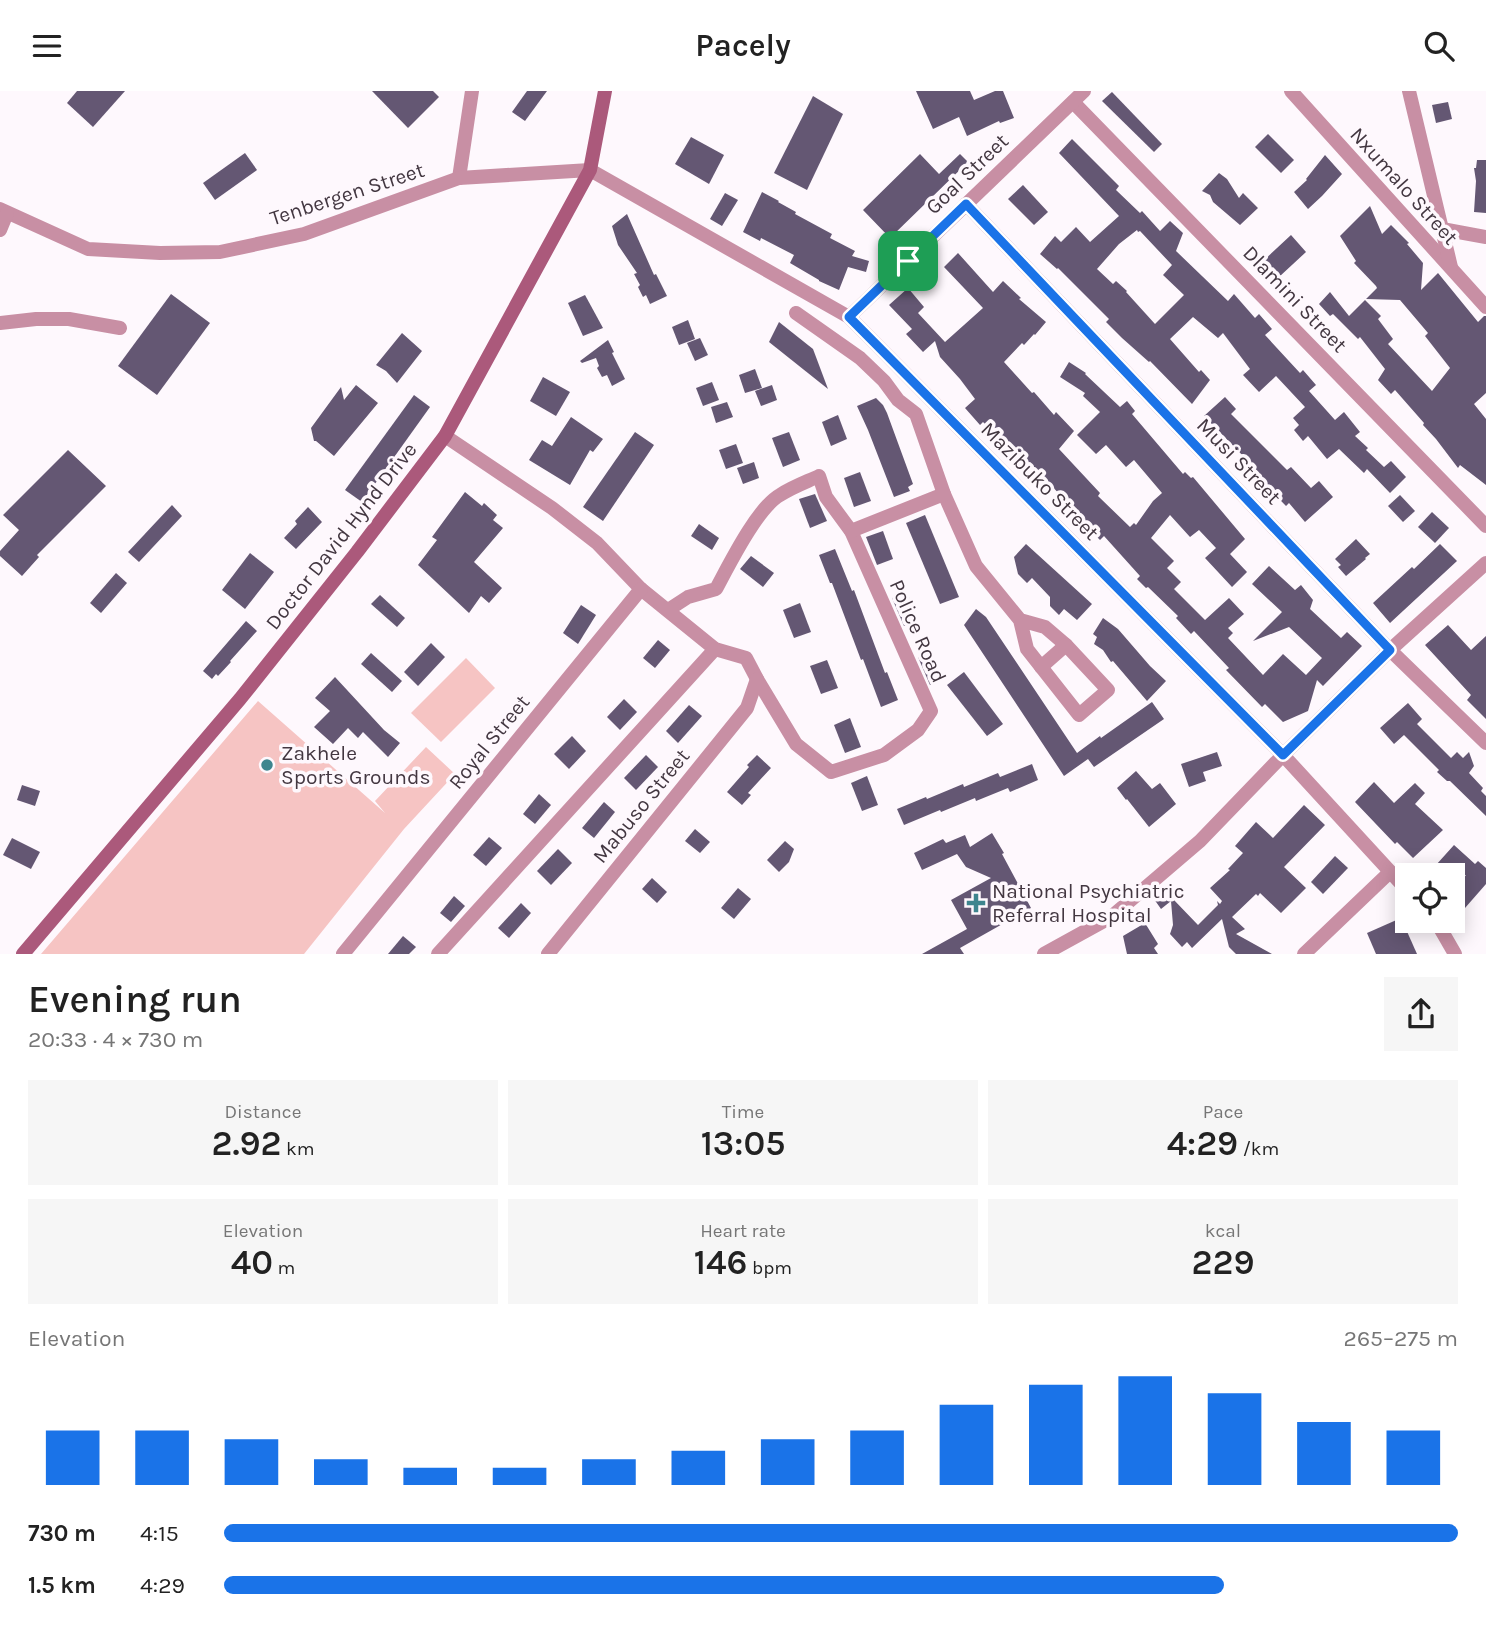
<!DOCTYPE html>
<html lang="en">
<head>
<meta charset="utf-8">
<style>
  body { margin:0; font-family:Karla,sans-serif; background:#f6f6f6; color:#222; height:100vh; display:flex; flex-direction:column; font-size:26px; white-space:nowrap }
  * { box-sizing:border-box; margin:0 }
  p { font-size:23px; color:#767676 }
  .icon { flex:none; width:38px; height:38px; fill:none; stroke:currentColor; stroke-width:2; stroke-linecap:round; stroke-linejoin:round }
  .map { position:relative; height:863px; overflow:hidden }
  .drawer { display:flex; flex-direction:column; background:#fff; flex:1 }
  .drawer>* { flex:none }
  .buttons { position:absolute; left:1395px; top:772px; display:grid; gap:14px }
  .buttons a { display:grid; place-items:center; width:70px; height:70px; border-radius:0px; background:#fff; box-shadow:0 4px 18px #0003; font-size:35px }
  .pin { position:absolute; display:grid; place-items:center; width:60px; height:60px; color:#fff; margin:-30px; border-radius:14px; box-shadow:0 4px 10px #0006 }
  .round { display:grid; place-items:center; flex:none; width:74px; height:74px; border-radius:0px; background:#f6f6f6 }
  .overview { display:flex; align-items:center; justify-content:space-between; height:119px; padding:0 28px }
  h1 { font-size:38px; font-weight:600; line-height:52px }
  .metrics { display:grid; grid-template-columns:repeat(3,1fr); gap:10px; height:119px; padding:7px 28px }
  .metrics div { display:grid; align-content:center; border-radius:0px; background:#f6f6f6; text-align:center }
  .metrics b { font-size:35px; font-weight:600 }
  .metrics small { font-size:19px; font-weight:400 }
  .metrics p { font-size:19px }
  .chart { height:196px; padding:14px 28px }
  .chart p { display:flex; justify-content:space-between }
  .chart svg { width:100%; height:126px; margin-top:7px; stroke:#1a73e8; stroke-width:6 }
  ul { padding:0 28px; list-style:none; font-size:23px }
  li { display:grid; grid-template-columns:112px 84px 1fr; align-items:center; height:52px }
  li i { height:18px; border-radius:9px; background:#1a73e8 }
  header { display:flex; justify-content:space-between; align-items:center; height:91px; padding:0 28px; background:#fff; font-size:32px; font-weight:600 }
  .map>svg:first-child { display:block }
  .green { fill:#f6c4c3 }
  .building { fill:#645773; fill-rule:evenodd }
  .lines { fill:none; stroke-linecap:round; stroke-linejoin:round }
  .street { stroke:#c88fa4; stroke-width:14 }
  .secondary { stroke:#ab597b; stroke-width:14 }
  .route-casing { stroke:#fff; stroke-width:14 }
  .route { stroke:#1a73e8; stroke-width:9 }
  .poi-dot { fill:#3e858e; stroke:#fef8fd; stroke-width:2.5 }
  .labels { text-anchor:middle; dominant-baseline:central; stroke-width:7; stroke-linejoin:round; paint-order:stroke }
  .street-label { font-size:21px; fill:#433741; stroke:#fef8fd }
  .poi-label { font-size:21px; fill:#433741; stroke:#fef8fd; text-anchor:start }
</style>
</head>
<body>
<header><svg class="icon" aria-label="menu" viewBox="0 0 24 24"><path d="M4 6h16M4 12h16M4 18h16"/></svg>Pacely<svg class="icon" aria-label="search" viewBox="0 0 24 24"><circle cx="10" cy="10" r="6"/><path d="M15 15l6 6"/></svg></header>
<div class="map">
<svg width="1486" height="863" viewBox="0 0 1486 863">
  <rect width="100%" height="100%" fill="#fef8fd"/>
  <g class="green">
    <path d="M466 567 495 597 441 651 411 622Z"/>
    <path d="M258 610 385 722 375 710 426 656 455 683 404 738 304 863H41Z"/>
  </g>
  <g class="building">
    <path d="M77 0H125L93 36 67 12Z"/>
    <path d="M372 0H433L439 6 408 37Z"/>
    <path d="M527 0H547L525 30 512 21Z"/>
    <path d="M916 0H970L974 9 995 0H1003L1014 27 1000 32 999 30 967 45 959 26 933 38Z"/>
    <path d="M1112 1 1162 53 1154 61 1102 10Z"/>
    <path d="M813 5 843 23 807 99 774 82Z"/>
    <path d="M1448 11 1452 28 1436 32 1432 14Z"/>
    <path d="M1268 43 1294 69 1281 82 1255 56Z"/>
    <path d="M691 46 724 64 709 93 675 73Z"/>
    <path d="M1072 48 1119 95 1116 99 1140 122 1142 120 1160 140 1170 130 1183 142 1176 160 1228 210 1234 203 1255 227 1259 223 1272 238 1265 244 1300 282 1303 279 1316 294 1309 300 1335 329 1344 321 1360 341 1355 345 1368 357 1366 359 1384 376 1391 370 1406 386 1390 402 1367 378 1364 382 1339 358 1327 368 1308 345 1303 350 1294 339 1299 334 1293 327 1305 316 1276 285 1259 301 1243 284 1250 278 1223 242 1218 247 1193 226 1170 248 1199 281 1201 279 1210 289 1192 313 1150 270 1149 271 1122 247 1106 231 1109 228 1058 177 1057 178 1040 163 1055 145 1061 151 1076 136 1090 151 1119 125 1059 62ZM1137 139 1138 141 1140 140 1172 174 1163 184 1184 204 1155 233 1126 201 1127 200 1116 190 1113 193 1097 178 1119 153Z"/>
    <path d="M245 62 257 79 215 109 203 92Z"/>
    <path d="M920 63 939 83 960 63 968 71 890 147 863 119Z"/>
    <path d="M1325 64 1342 83 1322 105 1308 118 1294 101 1307 89 1306 88Z"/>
    <path d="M1477 69H1486V122L1474 121 1476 90 1474 77H1476Z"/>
    <path d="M1219 82 1227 88 1239 107 1243 102 1258 117 1240 134 1213 111 1210 104 1202 100Z"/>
    <path d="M1023 94 1048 121 1034 134 1008 108Z"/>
    <path d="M762 101 779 110 778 111 796 121 795 123 832 143 830 147 855 160 852 165 869 170 866 181 848 176 839 199 819 190V189L790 172 794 164 761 147 760 150 743 141Z"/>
    <path d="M725 102 738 109 722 135 710 128Z"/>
    <path d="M1370 115 1382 143 1391 134 1409 152 1407 153 1423 172 1421 199 1438 182 1478 231 1484 225H1486V302L1474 313 1486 328V394L1460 374 1458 377 1436 348 1423 334 1424 332 1395 299 1391 303 1378 289 1385 278 1360 246 1358 248 1333 223 1330 225 1319 213 1330 201 1349 225 1365 209 1381 225 1378 228 1393 248 1388 253 1432 300 1450 277 1425 245 1428 242 1400 209 1366 208 1377 197 1376 195 1354 172 1356 170 1340 145Z"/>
    <path d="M627 123 654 184 656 183 667 205 650 213 646 204 643 206 638 196 640 194 634 183 637 182 618 154 612 135Z"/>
    <path d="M1291 144 1306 161 1279 186 1277 183 1274 186 1261 172Z"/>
    <path d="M958 162 993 201 1003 190 1021 207 1019 208 1046 231 1035 244 1034 243 1024 254 1022 252 1004 271 1032 302 1034 301 1054 324 1056 321 1074 340 1059 358 1100 402 1098 405 1130 436 1134 432 1136 434 1153 410 1162 402 1134 369 1126 376 1106 354 1096 363 1077 344 1100 321 1083 305 1085 302 1060 286 1069 271 1086 282 1085 283 1120 316 1127 310 1135 320 1132 323 1183 383 1185 381 1191 387 1193 386 1245 448 1230 463 1247 481 1232 496 1205 467 1216 457 1199 439 1190 446 1170 424 1151 447 1174 470 1167 477 1181 491 1174 498 1205 529 1229 507 1244 523 1228 537 1233 542 1228 547 1263 584 1283 563 1306 584 1322 567 1289 536 1253 550 1282 521 1252 493 1269 475 1295 499 1301 494 1313 509 1310 518 1341 547 1347 541 1362 555 1323 595 1317 589 1308 620 1283 631 1265 613 1262 616 1226 579 1229 577 1194 540 1191 543 1176 527 1178 525 1148 496 1146 497 1137 488 1140 485 1104 445 1100 449 1060 409 1063 407 1034 376 1032 379 983 331 980 334 965 317 975 308 960 288 940 266 935 250 923 261 906 243 912 238 889 214 908 197 924 216 918 222 945 251 983 217 944 176Z"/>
    <path d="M171 203 210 232 157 304 118 275Z"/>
    <path d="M585 204 603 237 583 245 568 212Z"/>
    <path d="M688 229 695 248 679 254 672 236Z"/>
    <path d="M779 231 813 258 828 298 769 251Z"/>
    <path d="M402 242 422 260 397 292 386 280 376 274Z"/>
    <path d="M700 247 708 264 695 270 687 252Z"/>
    <path d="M608 249 614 261 612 262 625 288 612 295 607 284 602 286 597 277 599 275 596 267 582 272 580 270Z"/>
    <path d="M755 278 762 297 745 302 739 284Z"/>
    <path d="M543 286 570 301 556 325 530 310Z"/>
    <path d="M712 291 719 309 703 315 696 297Z"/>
    <path d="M356 294 378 312 334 365 316 350H314L311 337 341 296 344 309Z"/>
    <path d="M772 294 777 309 761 315 755 300Z"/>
    <path d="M414 304 430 316 362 411 345 399Z"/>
    <path d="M1225 306 1236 318 1231 323 1287 379 1291 376 1311 397 1319 390 1333 406 1305 431 1289 412 1286 415 1245 373 1248 370 1204 325Z"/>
    <path d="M876 307 883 314 887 322 913 393 908 396 910 400 894 406 868 339 857 315Z"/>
    <path d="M727 311 733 326 716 332 711 316Z"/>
    <path d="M838 324 847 348 831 355 822 331Z"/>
    <path d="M571 326 603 348 593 361 590 359 570 394 529 369 542 349 552 355Z"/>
    <path d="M635 341 654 354 603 430 583 416Z"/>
    <path d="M789 341 800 369 783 376 772 347Z"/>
    <path d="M736 353 743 372 726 378 719 359Z"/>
    <path d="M68 359 106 395 37 464 39 466 22 485 0 465V460L19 439 3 424Z"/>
    <path d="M754 371 759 387 743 393 737 377Z"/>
    <path d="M860 381 871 410 854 416 844 387Z"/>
    <path d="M465 401 482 415 484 412 497 424 493 429 503 437 474 471 502 497 489 512 481 505 469 522 418 474 437 449 432 446Z"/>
    <path d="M815 403 827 430 810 437 799 408Z"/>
    <path d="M1400 404 1415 420 1403 431 1388 415Z"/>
    <path d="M172 414 182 425 139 471 128 461Z"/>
    <path d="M308 416 322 431 296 458 284 447 297 433 295 430Z"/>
    <path d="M1432 421 1449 437 1435 452 1418 436Z"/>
    <path d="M925 424 959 506 940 513 906 432Z"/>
    <path d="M699 433 719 447 712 459 691 445Z"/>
    <path d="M883 440 893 468 877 474 866 446Z"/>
    <path d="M1356 448 1370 463 1365 467 1366 468 1346 485 1338 476 1341 474 1335 468Z"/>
    <path d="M1026 453 1092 513 1077 529 1064 518 1059 524 1050 515V506L1032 487 1027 492 1018 483 1014 466Z"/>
    <path d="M1440 453 1457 470 1390 532 1373 512 1412 476 1414 478Z"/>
    <path d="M835 458 852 500 854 499 885 582 887 581 898 609 881 616 863 568 861 569 832 492H830L819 464Z"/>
    <path d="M250 462 274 481 245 518 222 499Z"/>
    <path d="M751 465 774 482 763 496 740 478Z"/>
    <path d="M116 482 127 492 101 522 90 512Z"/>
    <path d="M907 501 918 530 904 535 892 507Z"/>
    <path d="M380 504 405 527 397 536 371 513Z"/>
    <path d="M800 512 811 541 794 547 783 519Z"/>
    <path d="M581 514 596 524 578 553 563 542Z"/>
    <path d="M976 518 986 526 1077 662 1100 645 1101 647 1152 611 1164 628 1094 676 1088 668 1064 685 964 534Z"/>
    <path d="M1103 527 1118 538 1150 575 1166 590 1147 610 1113 570 1111 571 1103 559 1094 553 1097 546 1093 543Z"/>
    <path d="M246 530 257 540 230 570 231 571 218 585 216 583 212 588 203 580Z"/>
    <path d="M1448 534 1471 559 1486 545V628L1467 609 1471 604 1425 554Z"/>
    <path d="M658 549 670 559 655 577 643 567Z"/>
    <path d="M431 552 445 566 418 595 404 581Z"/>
    <path d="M932 561 942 589 930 594 918 566Z"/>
    <path d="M371 562 402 590 392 601 361 573Z"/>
    <path d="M827 569 838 597 821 603 810 575Z"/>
    <path d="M964 581 1003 633 987 645 947 594Z"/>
    <path d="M335 586 384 639 400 652 388 666 363 641 358 647 348 637 333 653 314 636 330 620 315 607Z"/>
    <path d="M624 608 637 621 620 639 607 626Z"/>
    <path d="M1408 612 1422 628 1417 633 1451 667 1457 661 1463 667 1469 661 1474 675 1469 682 1483 697 1481 700 1486 705V725L1450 690H1447L1437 681 1439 679 1404 644 1394 653 1380 637Z"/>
    <path d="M689 614 702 625 678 652 666 640Z"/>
    <path d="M850 627 861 656 845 662 834 634Z"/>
    <path d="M572 645 586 660 569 678 554 663Z"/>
    <path d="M1217 661 1222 675 1203 681 1206 690 1189 696 1181 673Z"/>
    <path d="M646 664 658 676 636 699 624 687Z"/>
    <path d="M757 664 771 677 748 702 751 704 742 714 727 701 749 676 747 674Z"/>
    <path d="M1032 673 1038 689 1010 701 1008 697 976 710 975 707 941 721 940 719 904 734 897 718 926 706 927 708 963 693 964 696 998 682 1000 686Z"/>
    <path d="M1136 680 1152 698 1160 692 1176 713 1149 736 1127 708 1126 709 1117 697Z"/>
    <path d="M867 685 878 714 862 720 851 692Z"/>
    <path d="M1374 691 1394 712 1415 692 1425 702 1415 713 1443 739 1413 767 1397 751 1395 753 1355 711Z"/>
    <path d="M22 694 40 700 35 715 17 709Z"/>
    <path d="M539 703 551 714 535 733 523 723Z"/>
    <path d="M604 711 615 721 594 747 582 737Z"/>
    <path d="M1304 714 1325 734 1284 776 1306 797 1281 822 1260 802 1258 805 1256 803 1232 826 1245 838 1236 843 1272 863H1236L1229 856 1222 828 1192 857 1187 851 1182 856 1170 843 1173 834 1171 810 1161 818 1154 808 1167 798 1173 808 1198 834 1218 814 1217 810 1220 813 1222 810 1210 797 1230 779 1228 778 1243 762 1235 755 1256 731 1273 747Z"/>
    <path d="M695 738 710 751 700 762 685 750Z"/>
    <path d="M992 742 1004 762 1002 763 1031 817 960 857 964 863H922L967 838 951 809 991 787 966 776 957 763 922 779 914 762 943 748 946 752 965 744 970 756Z"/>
    <path d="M489 746 502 757 486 775 473 764Z"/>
    <path d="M12 747 40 761 31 778 3 764Z"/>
    <path d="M785 750 794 758 789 771 779 781 767 769Z"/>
    <path d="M1454 754 1475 773 1478 770 1486 777V793L1465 817 1452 806V800L1466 784H1427Z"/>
    <path d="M558 758 572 772 551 794 537 780Z"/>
    <path d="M1335 765 1348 777 1323 803 1311 791Z"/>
    <path d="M652 787 667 801 657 812 642 798Z"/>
    <path d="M738 797 751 808 734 828 721 817Z"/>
    <path d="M454 805 465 815 451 831 440 822Z"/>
    <path d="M521 812 531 822 509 847 498 837Z"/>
    <path d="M1401 827 1417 863H1376L1367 842Z"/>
    <path d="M1145 832 1158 853 1154 857 1158 863H1127L1123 845Z"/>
    <path d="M403 845 416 856 409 863H388Z"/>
  </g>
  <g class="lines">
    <g class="street">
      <path d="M1291 0 1486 216"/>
      <path d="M1409 0 1451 176"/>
      <path d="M1073 11 1486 435"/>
      <path d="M459 87 472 0"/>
      <path d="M966 113 1390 559 1486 652"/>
      <path d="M0 118 88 158 160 162 220 161 304 143 459 87 590 79 849 226 1283 664 1407 799"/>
      <path d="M1442 138 1486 146"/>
      <path d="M0 139 7 122"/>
      <path d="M796 222 860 267 884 290 898 309 916 323 944 403 976 475 1020 529 1027 558 1079 624 1108 599 1066 554 1045 536 1020 529"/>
      <path d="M849 226 1084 0"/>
      <path d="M0 232 36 228H69L120 237"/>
      <path d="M445 345 552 417 597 452 641 498 715 558 746 567 757 588 796 653 831 681 884 664 918 639 931 620 851 440 826 406 819 385C806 391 792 396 780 404 757 417 729 474 716 498L688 506 668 519"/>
      <path d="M851 440 944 403"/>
      <path d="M1041 576 1066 554"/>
      <path d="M1436 830 1455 863"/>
      <path d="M343 863 641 498"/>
      <path d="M438 863 715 558"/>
      <path d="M548 863 747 617 757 588"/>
      <path d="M1044 863 1111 826 1200 750 1283 664 1390 559 1486 472"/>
      <path d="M1304 863 1390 781"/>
    </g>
    <path class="secondary" d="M23 863 240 608 357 461 445 345 590 79 605 0"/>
  </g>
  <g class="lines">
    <defs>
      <path id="route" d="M966 113 1390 559 1283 664 849 226Z"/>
    </defs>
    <use href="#route" class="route-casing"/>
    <use href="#route" class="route"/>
  </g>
  <g class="poi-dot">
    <circle cx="267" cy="674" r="7"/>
    <path d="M972.5 801.5h7v7h7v7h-7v7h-7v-7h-7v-7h7z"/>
  </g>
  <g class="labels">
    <g class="street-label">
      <text transform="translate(967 83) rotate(-44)">Goal Street</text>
      <text transform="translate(1404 95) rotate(48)">Nxumalo Street</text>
      <text transform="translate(347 103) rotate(-18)">Tenbergen Street</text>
      <text transform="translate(1295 208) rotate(46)">Dlamini Street</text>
      <text transform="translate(1239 370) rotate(46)">Musi Street</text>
      <text transform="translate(1040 390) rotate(45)">Mazibuko Street</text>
      <text transform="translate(341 445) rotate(-52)">Doctor David Hynd Drive</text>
      <text transform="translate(918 540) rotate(66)">Police Road</text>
      <text transform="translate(489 651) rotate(-51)">Royal Street</text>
      <text transform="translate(641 715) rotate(-51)">Mabuso Street</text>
    </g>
    <g class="poi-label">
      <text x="281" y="662">Zakhele<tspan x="281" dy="24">Sports Grounds</tspan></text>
      <text x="992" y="800">National Psychiatric<tspan x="992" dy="24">Referral Hospital</tspan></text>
    </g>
  </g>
</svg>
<div class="buttons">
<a><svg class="icon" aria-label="locate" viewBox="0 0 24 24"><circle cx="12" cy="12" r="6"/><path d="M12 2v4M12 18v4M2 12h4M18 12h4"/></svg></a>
</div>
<div class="pin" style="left:908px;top:170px;background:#1e9e55"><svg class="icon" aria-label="arrive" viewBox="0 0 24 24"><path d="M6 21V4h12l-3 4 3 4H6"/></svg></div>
</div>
<section class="drawer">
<div class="overview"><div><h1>Evening run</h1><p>20:33 · 4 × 730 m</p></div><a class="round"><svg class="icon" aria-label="share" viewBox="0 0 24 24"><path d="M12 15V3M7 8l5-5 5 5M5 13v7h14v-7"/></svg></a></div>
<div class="metrics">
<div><p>Distance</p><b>2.92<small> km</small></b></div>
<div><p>Time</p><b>13:05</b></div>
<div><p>Pace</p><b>4:29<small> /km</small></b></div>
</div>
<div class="metrics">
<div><p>Elevation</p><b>40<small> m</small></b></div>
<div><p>Heart rate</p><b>146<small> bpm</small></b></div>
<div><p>kcal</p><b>229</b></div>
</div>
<div class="chart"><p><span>Elevation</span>265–275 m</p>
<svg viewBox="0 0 160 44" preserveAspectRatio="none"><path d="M5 44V25M15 44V25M25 44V28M35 44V35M45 44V38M55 44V38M65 44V35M75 44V32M85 44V28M95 44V25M105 44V16M115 44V9M125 44V6M135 44V12M145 44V22M155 44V25"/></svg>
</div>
<ul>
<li><b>730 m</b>4:15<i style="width:100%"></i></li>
<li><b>1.5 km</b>4:29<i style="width:81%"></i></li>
</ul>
</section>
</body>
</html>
